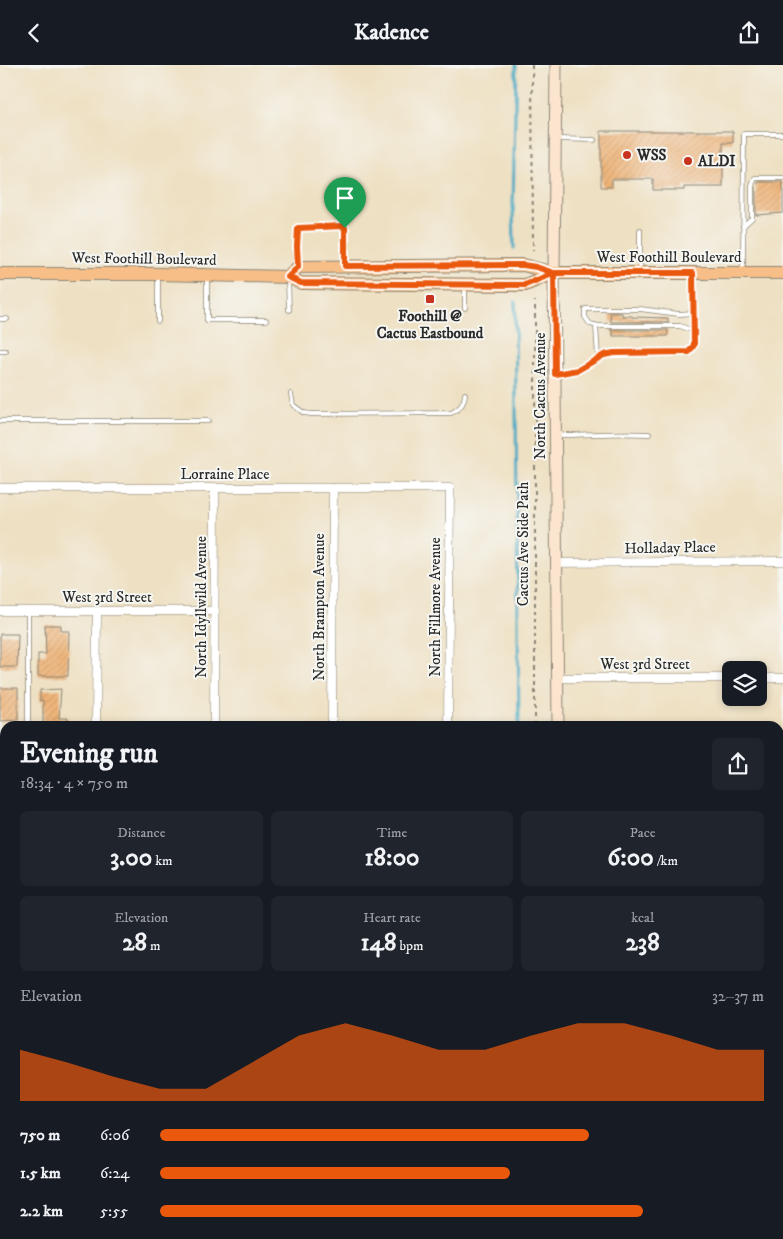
<!DOCTYPE html>
<html lang="en">
<head>
<meta charset="utf-8">
<style>
  body { margin:0; font-family:"IM FELL DW Pica",serif; background:#20242c; color:#f1f3f6; height:100vh; display:flex; flex-direction:column; font-size:19px; white-space:nowrap }
  * { box-sizing:border-box; margin:0 }
  p { font-size:16px; color:#9ea1a6 }
  .icon { flex:none; width:28px; height:28px; fill:none; stroke:currentColor; stroke-width:2; stroke-linecap:round; stroke-linejoin:round }
  .map { position:relative; flex:1; overflow:hidden }
  .sheet { position:absolute; left:0px; top:656px; width:784px; height:519px; display:flex; flex-direction:column; background:#171b24; border-radius:15px 15px 0 0; box-shadow:0 2px 8px #0003 }
  .sheet>* { flex:none }
  .tools { position:absolute; left:722px; top:596px; display:grid; gap:10px }
  .tools a { display:grid; place-items:center; width:45px; height:45px; border-radius:8px; background:#171b24; box-shadow:0 2px 8px #0003; font-size:25px }
  .pin { position:absolute; display:grid; place-items:center; width:42px; height:42px; color:#fff; margin:-51px -21px; border-radius:50% 50% 50% 0; rotate:-45deg; box-shadow:0 0 5px #0007 }
  .pin .icon { rotate:45deg }
  .round { display:grid; place-items:center; flex:none; width:52px; height:52px; border-radius:8px; background:#20242c }
  .summary { display:flex; align-items:center; justify-content:space-between; height:85px; padding:0 20px }
  h1 { font-size:28px; font-weight:800; line-height:38px }
  .figures { display:grid; grid-template-columns:repeat(3,1fr); gap:8px; height:85px; padding:5px 20px }
  .figures div { display:grid; align-content:center; border-radius:8px; background:#20242c; text-align:center }
  .figures b { font-size:25px; font-weight:800 }
  .figures small { font-size:14px; font-weight:400 }
  .figures p { font-size:14px }
  .chart { height:140px; padding:10px 20px }
  .chart p { display:flex; justify-content:space-between }
  .chart svg { width:100%; height:90px; margin-top:5px; fill:#ea580c; opacity:.7 }
  ul { padding:0 20px; list-style:none; font-size:16px }
  li { display:grid; grid-template-columns:80px 60px 1fr; align-items:center; height:38px }
  li i { height:12px; border-radius:6px; background:#ea580c }
  header { display:flex; justify-content:space-between; align-items:center; height:65px; padding:0 20px; background:#171b24; font-size:22px; font-weight:800 }
  .map>svg:first-child { display:block }
  .park { fill:url(#park-crowns); stroke:#547c5d }
  .lines { fill:none; stroke-linecap:round; stroke-linejoin:round }
  .stream { stroke:#44a9c4; stroke-width:3 }
  .building { fill:url(#building-hatch) }
  .lane-casing { stroke:#8c8676; stroke-width:5.5 }
  .street-casing { stroke:#8c8676; stroke-width:9 }
  .secondary-casing { stroke:#8c8676; stroke-width:13 }
  .primary-casing { stroke:#8c8676; stroke-width:14 }
  .path { stroke:#8c8676; stroke-width:2; stroke-dasharray:4 4; stroke-linecap:butt }
  .lane { stroke:#fff; stroke-width:4 }
  .street { stroke:#fff; stroke-width:8 }
  .secondary { stroke:#fce5cf; stroke-width:11 }
  .primary { stroke:#f7be88; stroke-width:12 }
  .route-casing { stroke:#fff; stroke-width:10 }
  .route { stroke:#ea580c; stroke-width:6 }
  .poi-dot { fill:#c8321e; stroke:#f6f6f2; stroke-width:2 }
  .labels { text-anchor:middle; dominant-baseline:central; stroke-width:4; stroke-linejoin:round; paint-order:stroke }
  .poi-label { font-size:15px; font-weight:bold; fill:#2b2b2b; stroke:#f6f6f2; text-anchor:start }
  .street-label { font-size:15px; fill:#2b2b2b; stroke:#f6f6f2 }
</style>
</head>
<body>
<header><svg class="icon" aria-label="back" viewBox="0 0 24 24"><path d="M15 5l-7 7 7 7"/></svg>Kadence<svg class="icon" aria-label="share" viewBox="0 0 24 24"><path d="M12 15V3M7 8l5-5 5 5M5 13v7h14v-7"/></svg></header>
<div class="map">
<svg width="783" height="1174" viewBox="0 0 783 1174">
  <defs>
    <pattern id="park-crowns" width="20" height="18" patternUnits="userSpaceOnUse" patternTransform="scale(1.25)"><rect width="20" height="18" fill="#7dce8f"/><path d="M2 6a3 3 0 1 1 6 0M12 15a3 3 0 1 1 6 0" fill="none" stroke="#6cb17c"/></pattern>
    <pattern id="building-hatch" width="6" height="6" patternUnits="userSpaceOnUse" patternTransform="scale(1.25)"><rect width="6" height="6" fill="#efb478"/><path d="M-1 1l2-2M0 6l6-6M5 7l2-2" fill="none" stroke="#cd9b68"/></pattern>
  </defs>
  <rect width="100%" height="100%" fill="#f6f6f2"/>
  <filter id="ink" filterUnits="userSpaceOnUse"><feTurbulence type="fractalNoise" baseFrequency=".02" numOctaves="2"/><feDisplacementMap in="SourceGraphic" scale="10" xChannelSelector="R" yChannelSelector="G"/><feConvolveMatrix kernelMatrix="1 2 1 2 8 2 1 2 1" color-interpolation-filters="sRGB"/></filter>
  <filter id="wash" filterUnits="userSpaceOnUse"><feTurbulence type="fractalNoise" baseFrequency=".0096" numOctaves="4" result="noise"/><feDisplacementMap in="SourceGraphic" scale="20" xChannelSelector="R" yChannelSelector="G"/><feGaussianBlur stdDeviation="1.12" result="paint"/><feColorMatrix in="noise" values="0 0 0 0 0 0 0 0 0 0 0 0 0 0 0 0 0 1.4 0 .05"/><feComposite in="paint" operator="in"/></filter>
  <g filter="url(#wash)">
    <rect width="100%" height="100%" fill="#eee0c2"/>
    <rect class="park" x="0" y="1041" width="5" height="37"/>
    <g class="lines">
      <g class="stream">
        <path d="M514 183 513 143 516 0"/>
        <path d="M515 237 519 661"/>
      </g>
    </g>
    <g id="blocks">
      <g class="building">
        <path d="M601 66H733V78H723V122H684V125H653V114H612V122H601Z"/>
        <path d="M758 117H783V148L756 150V122L758 120Z"/>
        <path d="M610 248H622V251H632V252L668 253V257H611Z"/>
        <path d="M610 265H668V266L667 271H613V266Z"/>
        <path d="M45 560H61V566H69L68 611H38V589H46Z"/>
        <path d="M0 569H18L17 602H0Z"/>
        <path d="M0 623H18V655L0 656Z"/>
        <path d="M61 624 59 653H68V661H43V635L40 636V625Z"/>
      </g>
    </g>
  </g>
  <g filter="url(#ink)">
    <use href="#blocks" fill-opacity="0" stroke="#8c8676" stroke-width="1"/>
    <g class="lines">
      <defs>
        <g id="lane">
          <path d="M558 74 594 75"/>
          <path d="M743 161 752 153V121L755 113H783"/>
          <path d="M640 165V205"/>
          <path d="M298 199 297 181 298 163 343 161 345 165V199"/>
          <path d="M743 206 744 69H783"/>
          <path d="M207 212V255H266"/>
          <path d="M288 214 289 245"/>
          <path d="M465 223V243"/>
          <path d="M0 254H7"/>
          <path d="M158 256V211"/>
          <path d="M596 261 598 292"/>
          <path d="M694 266 680 261H599L590 259 585 252V244H640L679 249 694 248"/>
          <path d="M0 286H6"/>
          <path d="M557 309 578 305 604 290 614 288 689 287 694 280 693 209"/>
          <path d="M291 329 293 340 304 348 311 349 451 348C460 344 464 339 465 329"/>
          <path d="M0 356H208"/>
          <path d="M558 370C588 370 619 367 649 369"/>
          <path d="M28 546V661"/>
          <path d="M0 1036H5"/>
          <path d="M0 1094H5"/>
          <path d="M0 1155H5"/>
          <path d="M26 1170V1174"/>
          <path d="M63 1170V1174"/>
          <path d="M110 1170V1174"/>
          <path d="M491 1170V1174"/>
          <path d="M150 1174 158 1173"/>
          <path d="M425 1174V1170"/>
          <path d="M514 1174 521 1172H557"/>
        </g>
        <g id="street">
          <path d="M0 423H450L448 661"/>
          <path d="M557 498 783 496"/>
          <path d="M0 546H215"/>
          <path d="M558 613H731"/>
          <path d="M759 613H783"/>
          <path d="M96 661 97 546"/>
          <path d="M214 661 215 422"/>
          <path d="M332 661 333 423"/>
          <path d="M779 744H783"/>
          <path d="M779 863H783"/>
          <path d="M0 977H5"/>
          <path d="M779 980H783"/>
        </g>
        <g id="secondary">
          <path d="M556 0 554 208 558 661"/>
          <path d="M559 1170V1174"/>
        </g>
        <g id="primary">
          <path d="M0 209H158L288 212 301 218 525 220 554 208"/>
          <path d="M288 212 298 202 523 200 554 208H783"/>
        </g>
      </defs>
      <use href="#lane" class="lane-casing"/>
      <use href="#street" class="street-casing"/>
      <use href="#secondary" class="secondary-casing"/>
      <use href="#primary" class="primary-casing"/>
      <g class="path">
        <path d="M532 0 533 185"/>
        <path d="M535 661V236"/>
        <path d="M0 1069H5"/>
      </g>
      <use href="#lane" class="lane"/>
      <use href="#street" class="street"/>
      <use href="#secondary" class="secondary"/>
      <use href="#primary" class="primary"/>
    </g>
  </g>
  <g class="lines" filter="url(#ink)">
    <defs>
      <path id="route" d="M345 163V201L523 200 536 202 554 208 555 309 578 305 604 290 614 288 689 287 694 280 693 208H554L525 220 301 218 288 212 298 202 297 181 298 163 343 161 345 163"/>
    </defs>
    <use href="#route" class="route-casing"/>
    <use href="#route" class="route"/>
  </g>
  <g class="poi-dot">
    <circle cx="627" cy="90" r="5"/>
    <circle cx="688" cy="96" r="5"/>
    <rect x="425" y="229" width="10" height="10" rx="2.5"/>
  </g>
  <g class="labels">
    <g class="poi-label">
      <text x="637" y="90">WSS</text>
      <text x="698" y="96">ALDI</text>
      <text x="430" y="251" text-anchor="middle">Foothill @<tspan x="430" dy="17">Cactus Eastbound</tspan></text>
    </g>
    <g class="street-label">
      <text x="669" y="192">West Foothill Boulevard</text>
      <text transform="translate(144 194) rotate(1)">West Foothill Boulevard</text>
      <text transform="translate(540 331) rotate(-90)">North Cactus Avenue</text>
      <text x="225" y="409">Lorraine Place</text>
      <text transform="translate(523 479) rotate(-90)">Cactus Ave Side Path</text>
      <text transform="translate(670 483) rotate(-1)">Holladay Place</text>
      <text x="107" y="532">West 3rd Street</text>
      <text transform="translate(201 542) rotate(-90)">North Idyllwild Avenue</text>
      <text transform="translate(319 542) rotate(-90)">North Brampton Avenue</text>
      <text transform="translate(435 542) rotate(-90)">North Fillmore Avenue</text>
      <text x="645" y="599">West 3rd Street</text>
    </g>
  </g>
</svg>
<div class="tools">
<a><svg class="icon" aria-label="layers" viewBox="0 0 24 24"><path d="M12 4l9 5-9 5-9-5zM3 14l9 5 9-5"/></svg></a>
</div>
<div class="pin" style="left:345px;top:163px;background:#1e9e55"><svg class="icon" aria-label="arrive" viewBox="0 0 24 24"><path d="M6 21V4h12l-3 4 3 4H6"/></svg></div>
<section class="sheet">
<div class="summary"><div><h1>Evening run</h1><p>18:34 · 4 × 750 m</p></div><a class="round"><svg class="icon" aria-label="share" viewBox="0 0 24 24"><path d="M12 15V3M7 8l5-5 5 5M5 13v7h14v-7"/></svg></a></div>
<div class="figures">
<div><p>Distance</p><b>3.00<small> km</small></b></div>
<div><p>Time</p><b>18:00</b></div>
<div><p>Pace</p><b>6:00<small> /km</small></b></div>
</div>
<div class="figures">
<div><p>Elevation</p><b>28<small> m</small></b></div>
<div><p>Heart rate</p><b>148<small> bpm</small></b></div>
<div><p>kcal</p><b>238</b></div>
</div>
<div class="chart"><p><span>Elevation</span>32–37 m</p>
<svg viewBox="0 0 160 44" preserveAspectRatio="none"><path d="M0 44V19L10 25L20 32L30 38L40 38L50 25L60 12L70 6L80 12L90 19L100 19L110 12L120 6L130 6L140 12L150 19L160 19V44z"/></svg>
</div>
<ul>
<li><b>750 m</b>6:06<i style="width:71%"></i></li>
<li><b>1.5 km</b>6:24<i style="width:58%"></i></li>
<li><b>2.2 km</b>5:55<i style="width:80%"></i></li>
</ul>
</section>
</div>
</body>
</html>
